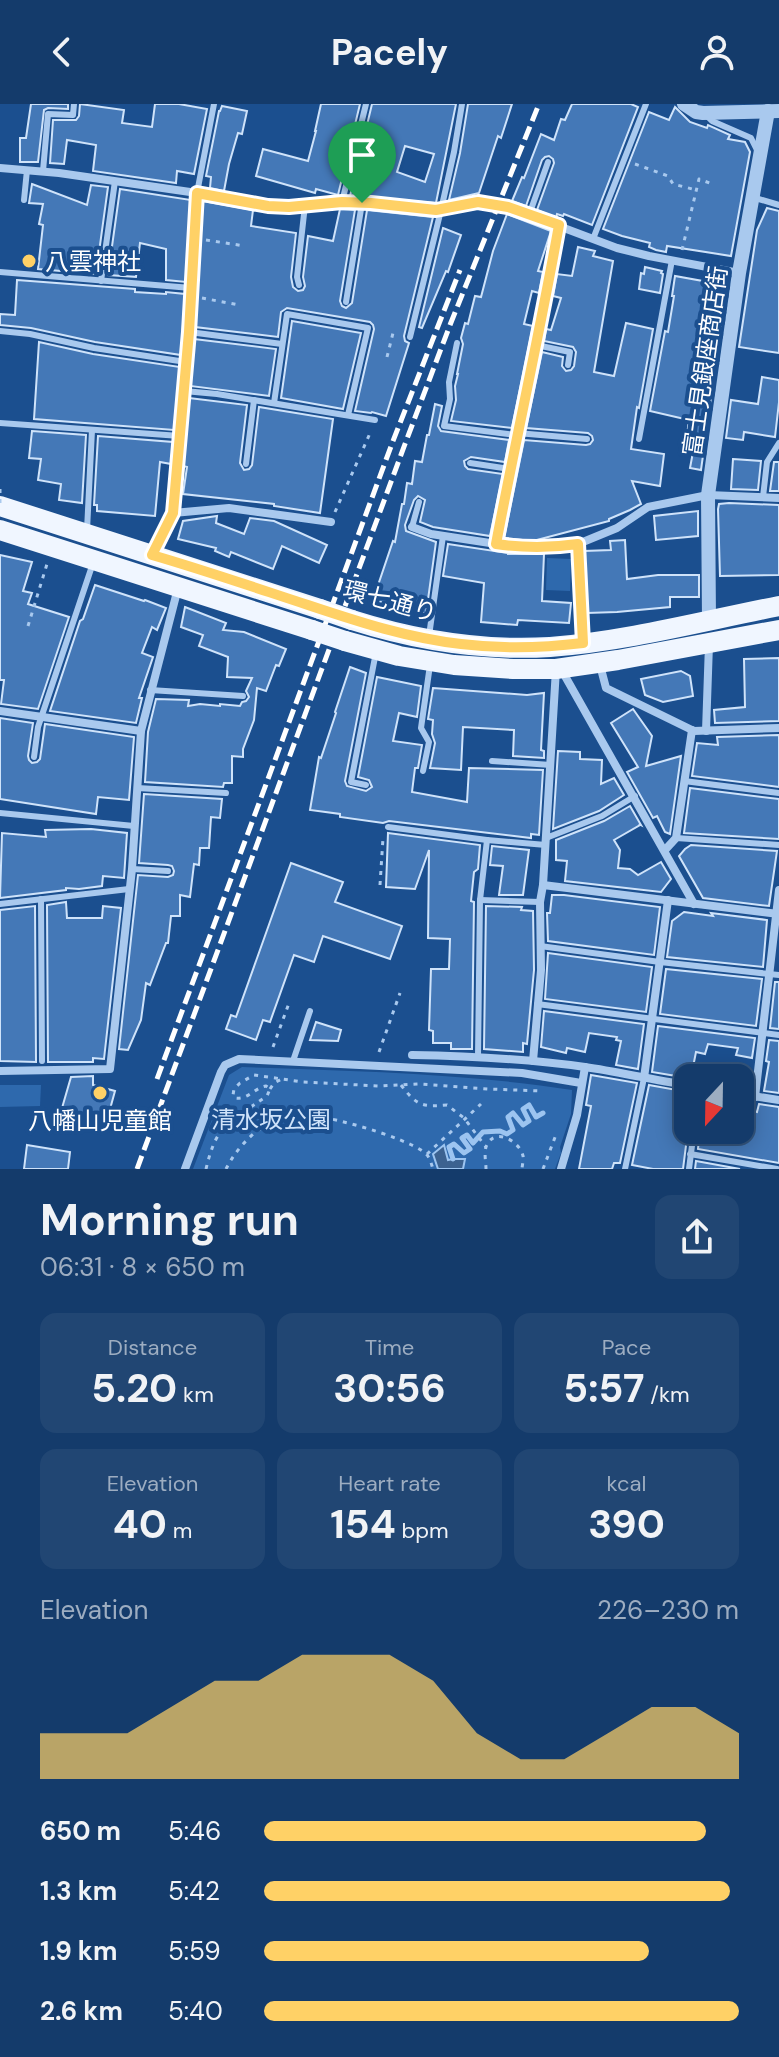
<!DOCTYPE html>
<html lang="en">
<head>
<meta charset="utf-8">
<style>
  body { margin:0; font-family:"DM Sans","Noto Sans JP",sans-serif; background:#214673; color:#f1f3f6; height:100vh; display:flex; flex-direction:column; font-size:30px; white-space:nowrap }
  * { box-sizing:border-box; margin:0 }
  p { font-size:26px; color:#9dadc1 }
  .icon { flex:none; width:44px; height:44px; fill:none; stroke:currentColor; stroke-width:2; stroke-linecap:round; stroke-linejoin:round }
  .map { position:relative; height:1065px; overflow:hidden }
  .panel { display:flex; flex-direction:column; background:#143b6b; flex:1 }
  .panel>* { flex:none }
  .needle { width:52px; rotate:202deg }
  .fabs { position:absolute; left:674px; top:960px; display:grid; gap:16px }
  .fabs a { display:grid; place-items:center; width:80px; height:80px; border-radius:16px; background:#143b6b; box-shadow:0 4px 20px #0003,0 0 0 2px #33557e; font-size:40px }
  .pin { position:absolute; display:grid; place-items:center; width:68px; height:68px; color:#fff; margin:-82px -34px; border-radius:50% 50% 50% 0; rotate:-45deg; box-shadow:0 0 8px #0007 }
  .pin .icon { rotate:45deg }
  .round { display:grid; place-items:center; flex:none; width:84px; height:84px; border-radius:16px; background:#214673 }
  .headline { display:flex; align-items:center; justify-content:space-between; height:136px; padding:0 40px }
  h1 { font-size:44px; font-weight:700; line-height:60px }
  .figures { display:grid; grid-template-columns:repeat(3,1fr); gap:12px; height:136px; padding:8px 40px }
  .figures div { display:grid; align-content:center; border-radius:16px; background:#214673; text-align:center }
  .figures b { font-size:40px; font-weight:700 }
  .figures small { font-size:22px; font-weight:400 }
  .figures p { font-size:22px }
  .chart { height:224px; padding:16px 40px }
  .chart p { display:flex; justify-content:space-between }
  .chart svg { width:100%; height:144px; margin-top:8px; fill:#ffd166; opacity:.7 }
  ul { padding:0 40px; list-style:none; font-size:26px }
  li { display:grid; grid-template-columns:128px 96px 1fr; align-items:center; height:60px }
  li i { height:20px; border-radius:10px; background:#ffd166 }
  header { display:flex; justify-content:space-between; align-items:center; height:104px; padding:0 40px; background:#143b6b; font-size:36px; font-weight:700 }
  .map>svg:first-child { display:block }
  .green { fill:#2e69ad }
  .water { fill:#3c6290; stroke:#9cc4f0; stroke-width:2 }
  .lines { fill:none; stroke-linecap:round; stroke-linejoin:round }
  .stream { stroke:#9cc4f0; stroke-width:5 }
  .building { fill:#4478b7; stroke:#cfe3fa; stroke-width:2; fill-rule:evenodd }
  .path { stroke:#a9c9ee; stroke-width:3; stroke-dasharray:4 6; stroke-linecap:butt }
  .service { stroke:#a9c9ee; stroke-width:6 }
  .minor { stroke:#a9c9ee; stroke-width:8 }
  .tertiary { stroke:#a9c9ee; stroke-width:14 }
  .primary { stroke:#f0f6ff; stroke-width:20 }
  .rail { stroke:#fff; stroke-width:5; stroke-dasharray:14 6; stroke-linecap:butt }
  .path-bridge { stroke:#a9c9ee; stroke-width:3; stroke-dasharray:4 6; stroke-linecap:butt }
  .primary-bridge { stroke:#f0f6ff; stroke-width:20 }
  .route-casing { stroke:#fff; stroke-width:16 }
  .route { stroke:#ffd166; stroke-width:10 }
  .poi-dot { fill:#ffd166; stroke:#1b4f8f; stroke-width:3 }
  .labels { text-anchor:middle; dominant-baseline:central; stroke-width:8; stroke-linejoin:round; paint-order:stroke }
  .poi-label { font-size:24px; fill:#fff; stroke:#1b4f8f; text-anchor:start }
  .street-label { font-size:24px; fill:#fff; stroke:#1b4f8f }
  .park-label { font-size:24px; fill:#cfe3fa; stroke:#1b4f8f }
</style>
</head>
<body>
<header><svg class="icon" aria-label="back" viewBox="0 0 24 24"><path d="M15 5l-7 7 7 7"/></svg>Pacely<svg class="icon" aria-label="person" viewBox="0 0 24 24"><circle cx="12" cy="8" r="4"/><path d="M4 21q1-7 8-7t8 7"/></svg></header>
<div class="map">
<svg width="779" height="1065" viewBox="0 0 779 1065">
  <rect width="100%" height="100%" fill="#1b4f8f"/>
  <g class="green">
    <path d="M547 454 571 455 570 487 546 486Z"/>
    <path d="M242 963C352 967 463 969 572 986L571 1010 560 1043 561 1049 555 1065H193L229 971Z"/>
    <path d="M0 981H41L40 1002 0 1003Z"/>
  </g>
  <path class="water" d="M444 1041 448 1056 453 1055H465L463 1065H438L433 1050Z"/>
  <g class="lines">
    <path class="stream" d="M453 1055 449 1043 454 1040 464 1049 470 1045 462 1034 467 1031 473 1039 483 1028 500 1027 507 1030 513 1026 508 1013 513 1009 523 1021 529 1017 523 1005 529 1001 536 1013 543 1009"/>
  </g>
  <g class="building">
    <path d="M31 0H68V5L48 4 44 6 38 58H20V34H26Z"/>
    <path d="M80 0 124 6 122 19 152 23 155 0H179L207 5 194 70 177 67 176 79 93 67 96 41 67 36 64 60 50 59 53 16H76L79 12Z"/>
    <path d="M321 0H360L338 91 316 85 315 89 256 72 263 45 308 57 316 27H315Z"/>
    <path d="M372 0H456L436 99 350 92ZM405 42 434 50 425 78 397 68Z"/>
    <path d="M468 0H512L501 34 498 32 479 89 449 96 460 49Z"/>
    <path d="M572 0H631L638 3 592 121 564 110 563 112 557 110 556 114 537 106 554 59 553 55 549 52 545 53 542 56 526 102 512 97 522 73 524 74 541 30 554 36 561 15 565 16Z"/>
    <path d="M222 2 247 7 242 30 238 29 229 60 224 87 210 84 211 73 206 72 219 7H220Z"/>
    <path d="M675 3 690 18 707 24 708 21 730 31 728 35 745 38 750 48 731 152 667 142 666 148 656 146 649 143 650 139 622 132 603 125 649 8 669 16Z"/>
    <path d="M32 80 87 101 91 81 108 83 96 170 38 165 43 121 39 120 43 100 29 99Z"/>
    <path d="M120 85 191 96 186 178 166 176V145L140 139 136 173 108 171Z"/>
    <path d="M203 97 253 106 251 122 296 129 291 173 293 183 298 187 303 186 305 182 303 173 308 132 333 137 340 105 355 106 340 197 342 202 346 204 352 199 367 106 433 113 404 232 405 237 409 239 386 312 372 308 371 309 355 307 374 225 373 221 370 218 287 204 281 208 278 233 195 223Z"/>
    <path d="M767 104 779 107V249L739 243 757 126Z"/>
    <path d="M507 110 551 127 538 167 543 168 539 189 532 187 524 220 533 222 512 324 451 317 456 296 455 282 458 270H457L463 240 461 234 465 219 468 220 475 192 481 193 493 147Z"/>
    <path d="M443 124 461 131 448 168 446 167 422 224 419 223Z"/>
    <path d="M578 143 595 147 593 152 613 157 594 268 614 272 626 219 653 225 639 304 637 303 631 345 664 350 660 382 632 377 641 400 630 406 609 415V417L533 437 504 434 524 336 586 341 590 340 593 336 592 332 588 329 526 324 542 248 563 253 562 262 566 267 571 266 574 262 576 248 573 243 544 237 546 225 551 226 561 194 553 192 557 170 572 172Z"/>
    <path d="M645 163 662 167 661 169 663 170 660 189 639 185 641 169 644 170Z"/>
    <path d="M704 170 724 173 727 177 701 366 690 364 693 348 685 347 689 316 650 307 665 227 668 228 674 192H672L675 172 703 177Z"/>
    <path d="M17 176 135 185V188L166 190V188L185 190 181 251 95 238 31 224 0 221V210L15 211Z"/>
    <path d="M292 217 361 229 343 305 281 294Z"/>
    <path d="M194 235 276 245 269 292 190 282Z"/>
    <path d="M39 238 93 250 180 263 174 326 34 315Z"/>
    <path d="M762 273 779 276V298L775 333 744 328 743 336 726 334 731 296 758 300Z"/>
    <path d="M189 294 247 301 240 359 244 366 249 365 252 361 259 303 333 315 320 409 274 402V400L183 390 187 363 183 362Z"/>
    <path d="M435 300 442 302 438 322 441 327 509 336 505 358 471 353 464 357 465 362 468 365 503 370 490 432 433 423 420 418 425 396 418 392 414 396 405 421 406 427 436 438 426 510 373 496 393 437 395 438 402 400H404L407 379 412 380 415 357 422 358 427 331H429Z"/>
    <path d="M32 327 86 331 82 399 59 396 61 380 38 376 41 355 29 354Z"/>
    <path d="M98 332 173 338 171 360 160 358 155 412 97 407V401H94Z"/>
    <path d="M733 355 761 357 758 386 731 385Z"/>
    <path d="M774 358H779V387H770Z"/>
    <path d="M729 399 779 401V471L720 472 718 405 719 400Z"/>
    <path d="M698 407V432L656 436 654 412Z"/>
    <path d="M217 412 216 419 244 430 250 414 274 417 327 441 319 459 282 442 273 465 231 448 229 453 215 447 216 444 178 435 183 417Z"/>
    <path d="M625 436 627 475 658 471H699V493H670V503L617 508 587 509 584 447 611 446 610 437Z"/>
    <path d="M448 440 508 449V450H544L542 497 571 499 569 519 518 516 517 521 481 518 484 479 443 472Z"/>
    <path d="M0 451 32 458 23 487 32 489 28 500 69 513 38 605 1 600 4 576H0Z"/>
    <path d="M95 481 144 497 145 496 166 504 157 526 152 523 142 549 153 553 139 594H142L136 619 50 607 80 517 83 515Z"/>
    <path d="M185 503 226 519 223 526 244 528 286 545 279 562 276 561 266 587 257 584 254 616 243 645V653L232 652V679H224L223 683 145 678 148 628 156 595 189 596 188 602 200 600 220 602V600L240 602 242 598 246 597 249 593 246 587 252 574 227 573 228 553 199 542 203 531 181 523Z"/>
    <path d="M779 554V617L715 619 714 606 745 603 744 555Z"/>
    <path d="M350 563 366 569 345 677 347 682 366 687 372 683 369 676 358 673 377 573 421 582 417 613 399 609 393 637 422 641 418 664H415L412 688 467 698 469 664 543 666 539 731 531 730V734L389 717 383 719 340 713V710L310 706 319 653 321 654 336 609 335 608Z"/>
    <path d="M681 567 690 572 693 592 663 598 645 591 641 575Z"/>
    <path d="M433 584 527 591 544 589 541 646 544 647V654L513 652 514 626 463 623 461 666 430 664 435 639 432 630 433 616 428 615Z"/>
    <path d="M633 605 652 632 646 662 681 652 670 730 665 728 657 712 653 714 627 668 638 663 611 619Z"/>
    <path d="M0 614 33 619 28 652 29 656 32 659 37 658 40 655 45 620 134 633 129 696 98 693 96 710 0 695Z"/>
    <path d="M779 631V683L692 672 697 639 718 641 717 633Z"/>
    <path d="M558 647 580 648V655L602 656 601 680 614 674 624 691 599 707 553 725Z"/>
    <path d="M690 684 779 695V735L684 729Z"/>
    <path d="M144 690 222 695 220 714 211 713 209 744H200L199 761 194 760 190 793 180 791V812H171L168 839H166L150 881 146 879 141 916 128 946 119 945 138 771 168 773 173 771 174 767 172 762 168 761 139 759Z"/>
    <path d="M630 702 641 721 639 720 640 721 614 736 620 746 618 764 630 765 638 771 661 758 671 775 661 788 565 777 567 757 556 756V736L604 717Z"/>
    <path d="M91 725 127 729 124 774 103 772 102 782 79 785 66 784V786L0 794 2 729 46 733 45 726Z"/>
    <path d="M388 729 480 741 478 765 474 768 471 797 474 798 472 945H451V939H433V927L429 926 431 865H449L450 835 428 834 429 746 415 785 386 783Z"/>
    <path d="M691 741 777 747 769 802 703 794 679 752 685 745Z"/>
    <path d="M492 742 529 746 523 791H499L503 762 490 761Z"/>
    <path d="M291 759 343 778 335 798 402 822 390 855 323 832 314 858 294 851 270 918 263 916 256 936 226 925 231 911 236 913Z"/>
    <path d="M552 791H564L660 803 654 851 548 837 547 809H550Z"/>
    <path d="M66 798 67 814H102L103 802 121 804 104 955 93 954V958H48L47 801Z"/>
    <path d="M35 802 36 958 0 957V806Z"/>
    <path d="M486 802 522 803 521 806 533 807 534 866 527 940 523 939V948L484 945Z"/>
    <path d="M684 808 713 812 711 809 767 816 763 863 667 853 672 817Z"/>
    <path d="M548 849 652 863 646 908 545 895Z"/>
    <path d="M666 865 762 875 756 922 660 910Z"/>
    <path d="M775 878H779V925L770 924Z"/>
    <path d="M544 907 644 920 638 965 616 961 621 937 616 936 617 933 589 929 585 948 567 944 566 949 541 943Z"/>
    <path d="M316 918 341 926 338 937 310 936Z"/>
    <path d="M658 922 755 934 752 954 736 951 738 944 708 940 705 950 696 948 692 968 688 967V974L652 968Z"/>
    <path d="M769 936 779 937V989L764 987 769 958 766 957Z"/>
    <path d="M591 971 637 979 620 1059H614L612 1065H579L591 1002 586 1001Z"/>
    <path d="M93 972V981L115 987 107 1016 62 1004 71 973Z"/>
    <path d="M649 981 688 988V1026L683 1065H653L632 1061Z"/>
    <path d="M759 1000 779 1003V1059L698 1045 700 1026H740L746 1005 757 1008Z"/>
    <path d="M27 1041 70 1048 68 1065H24Z"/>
    <path d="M696 1057 740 1065H695Z"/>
  </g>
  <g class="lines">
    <g class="path">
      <path d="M635 60 668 72 673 80 696 86"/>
      <path d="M206 136 245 142"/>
      <path d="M682 146 699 75 712 80"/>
      <path d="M202 194 239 201"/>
      <path d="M387 253 393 229 398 230"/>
      <path d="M335 408 371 327"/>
      <path d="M28 522 47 460"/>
      <path d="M380 781 383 734"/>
      <path d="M273 943 289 899"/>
      <path d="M379 948 400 889"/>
      <path d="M401 981C417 1002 422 1003 447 1001L464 1014 486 1043"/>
      <path d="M270 985 274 979 282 975"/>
      <path d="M427 1050 481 1000"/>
      <path d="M206 1065C217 1018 230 1018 267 992L270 985 266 982C254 984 248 996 235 994L233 991 234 985 240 979 254 971 303 978 379 982 419 980 488 985 543 987"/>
      <path d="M226 1065C238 1041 262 1017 290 1011 314 1006 406 1033 425 1049 430 1053 431 1059 433 1065"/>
      <path d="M486 1065C486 1058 483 1045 488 1039 497 1024 520 1038 523 1052 524 1055 522 1062 522 1065"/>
      <path d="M543 1065 557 1028"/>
    </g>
    <g class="service">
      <path d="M707 12 712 17 751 34 758 48"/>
      <path d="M43 67 48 10 73 11 74 0"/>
      <path d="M752 93 779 101"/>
      <path d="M24 96 27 66"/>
      <path d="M342 98 366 0"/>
      <path d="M529 111 548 58"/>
      <path d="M593 135 646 0"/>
      <path d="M0 168 191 184"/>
      <path d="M101 177 115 77"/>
      <path d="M299 181 297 173 305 101"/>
      <path d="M346 198 362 99"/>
      <path d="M0 227 30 230 94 244 186 258"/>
      <path d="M189 228 282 240"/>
      <path d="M410 233 441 106 454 48 462 0"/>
      <path d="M457 239 449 278 450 295 444 322 516 331"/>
      <path d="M536 241 570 248 568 261"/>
      <path d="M184 287 217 290 375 316"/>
      <path d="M274 299 287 210 368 224 348 311"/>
      <path d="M0 319 180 332"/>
      <path d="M517 329 587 335"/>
      <path d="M639 335 672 156"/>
      <path d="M470 359 510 365"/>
      <path d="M246 360 254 296"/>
      <path d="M763 393 767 358 779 339"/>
      <path d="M173 409 189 228 197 89 214 0"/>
      <path d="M412 423 419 398"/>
      <path d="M87 426 92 326"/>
      <path d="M578 440 582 535"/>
      <path d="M429 532 443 432"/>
      <path d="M150 586 243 592"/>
      <path d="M34 653 38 623 93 459"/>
      <path d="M492 657 551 661"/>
      <path d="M423 667 429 638 421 624 430 561"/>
      <path d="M684 677 779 689"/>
      <path d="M366 681 351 678 376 548"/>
      <path d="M137 684 226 689"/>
      <path d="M0 709 134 722"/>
      <path d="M388 723 487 736"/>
      <path d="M546 734 602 712 635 692"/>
      <path d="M676 734 779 741"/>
      <path d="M132 765 168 767"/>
      <path d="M41 795 42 957"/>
      <path d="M480 796 540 798"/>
      <path d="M0 800 129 785"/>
      <path d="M540 842 660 858 779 871"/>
      <path d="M537 900 779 931"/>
      <path d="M478 953 480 796 487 736 546 741"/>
      <path d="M293 957 310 907"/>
      <path d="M690 1050 777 1065"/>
      <path d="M625 1065 644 974"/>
      <path d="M689 1065 694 1026"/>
    </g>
    <g class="minor">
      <path d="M0 64 59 69 197 89 268 102 289 103 334 98 362 99 436 106 478 98 508 103 617 144 649 152 739 169"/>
      <path d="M412 423 431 430 490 439 526 444 558 443 578 440 617 424 648 403 708 391 779 394"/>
      <path d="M496 440C516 334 540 228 559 121"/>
      <path d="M152 450 173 409 229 404 331 418"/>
      <path d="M600 561 606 584 694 627 779 624"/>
      <path d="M561 565 694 800"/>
      <path d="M0 607 141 627"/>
      <path d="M706 627 709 540"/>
      <path d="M665 746 676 734 692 626"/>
      <path d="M543 781 779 810"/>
      <path d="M412 951C470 952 527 955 585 963 619 968 653 976 688 981"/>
      <path d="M533 957 541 866 540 798 543 781 556 565"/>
      <path d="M0 967 110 965 132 765 141 627 178 484"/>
      <path d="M644 974 668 796"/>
      <path d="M740 990 779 996"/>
      <path d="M755 993 779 786"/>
      <path d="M185 1065 221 968 225 961 239 955 522 969 581 979"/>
      <path d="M561 1065 577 1011 585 963"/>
    </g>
    <g class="tertiary">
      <path d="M684 0 696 8 703 9 779 7"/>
      <path d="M709 516 708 391 739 169 768 7"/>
    </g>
    <g class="primary">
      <path d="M0 402 320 505"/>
      <path d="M0 426 312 526"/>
      <path d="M352 516C415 536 483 547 550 543 627 537 703 517 779 502"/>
      <path d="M345 537 399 552 454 561 513 565H556L618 556 779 526"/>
    </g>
    <g class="rail">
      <path d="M157 975 393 337 460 166"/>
      <path d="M137 1065 405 340 450 221 539 0"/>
    </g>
    <path class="path-bridge" d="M0 385V402"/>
    <g class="primary-bridge">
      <path d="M320 505 352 516"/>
      <path d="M312 526 345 537"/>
    </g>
  </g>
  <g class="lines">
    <defs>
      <path id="route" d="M197 89 268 102 289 103 342 98 371 99 436 106 478 98 508 103 559 121C540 228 516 334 496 440 524 444 550 444 578 440L583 539C542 544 502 545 461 540 408 534 359 518 308 501 256 484 204 466 152 451L173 409 189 228Z"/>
    </defs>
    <use href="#route" class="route-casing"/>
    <use href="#route" class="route"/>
  </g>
  <g class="poi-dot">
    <circle cx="29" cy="157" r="8"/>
    <circle cx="100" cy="989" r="8"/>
  </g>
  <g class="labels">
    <g class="poi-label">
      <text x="45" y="157">八雲神社</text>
      <text x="100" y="1016" text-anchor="middle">八幡山児童館</text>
    </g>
    <g class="street-label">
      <text transform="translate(705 257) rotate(-82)">富士見銀座商店街</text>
      <text transform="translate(390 497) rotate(15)">環七通り</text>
    </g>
    <g class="park-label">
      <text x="271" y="1015">清水坂公園</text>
    </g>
  </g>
</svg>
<div class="fabs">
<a><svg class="needle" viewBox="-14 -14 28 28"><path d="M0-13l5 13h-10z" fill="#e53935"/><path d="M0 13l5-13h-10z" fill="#9dadc1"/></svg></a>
</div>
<div class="pin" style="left:362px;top:99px;background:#1e9e55"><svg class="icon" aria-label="arrive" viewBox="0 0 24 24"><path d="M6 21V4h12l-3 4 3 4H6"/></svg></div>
</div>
<section class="panel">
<div class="headline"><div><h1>Morning run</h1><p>06:31 · 8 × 650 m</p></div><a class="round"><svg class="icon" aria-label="share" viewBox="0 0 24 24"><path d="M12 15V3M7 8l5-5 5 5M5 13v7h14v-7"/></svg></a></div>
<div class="figures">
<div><p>Distance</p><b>5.20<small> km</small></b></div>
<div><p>Time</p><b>30:56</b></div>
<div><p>Pace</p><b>5:57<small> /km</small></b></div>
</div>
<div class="figures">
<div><p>Elevation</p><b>40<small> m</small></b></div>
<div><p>Heart rate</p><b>154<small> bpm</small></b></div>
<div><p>kcal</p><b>390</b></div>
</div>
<div class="chart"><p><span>Elevation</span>226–230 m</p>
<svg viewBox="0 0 160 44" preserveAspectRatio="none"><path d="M0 44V30L10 30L20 30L30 22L40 14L50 14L60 6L70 6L80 6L90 14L100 30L110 38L120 38L130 30L140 22L150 22L160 30V44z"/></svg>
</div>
<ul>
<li><b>650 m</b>5:46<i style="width:93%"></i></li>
<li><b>1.3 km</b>5:42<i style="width:98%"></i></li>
<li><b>1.9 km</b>5:59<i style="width:81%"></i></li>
<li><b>2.6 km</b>5:40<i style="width:100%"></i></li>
</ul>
</section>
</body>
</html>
